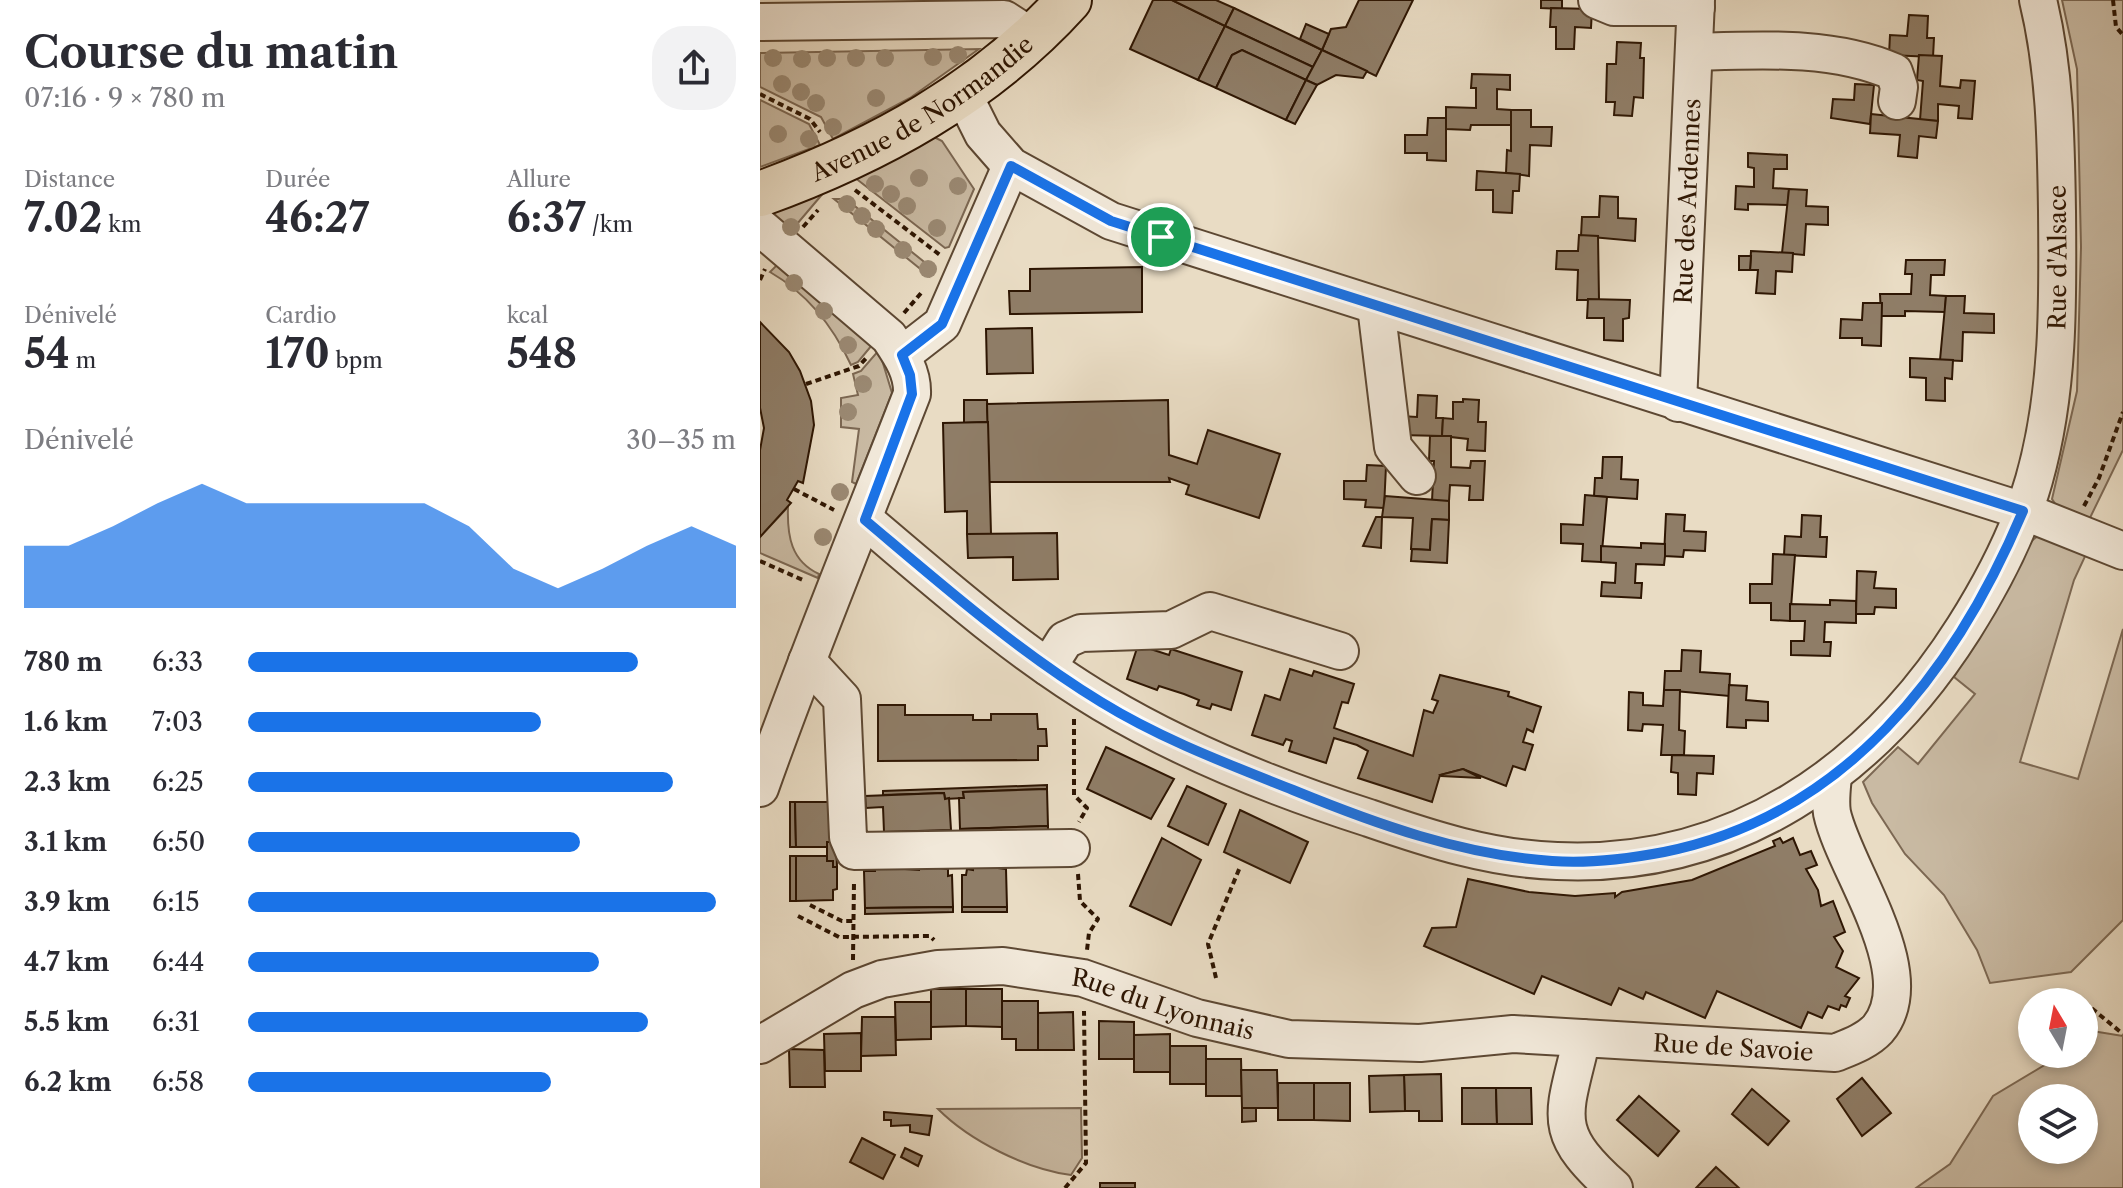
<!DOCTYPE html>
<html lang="fr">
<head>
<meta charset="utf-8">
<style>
  body { margin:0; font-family:"Libre Caslon Text",serif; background:#f2f2f3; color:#2b2b33; height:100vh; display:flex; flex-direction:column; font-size:30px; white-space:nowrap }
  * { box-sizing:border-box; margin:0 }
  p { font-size:26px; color:#7c7c81 }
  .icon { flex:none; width:44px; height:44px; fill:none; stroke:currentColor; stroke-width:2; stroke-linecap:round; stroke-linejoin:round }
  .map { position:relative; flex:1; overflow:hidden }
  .side { display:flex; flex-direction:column; background:#fff; width:760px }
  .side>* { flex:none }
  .needle { width:52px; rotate:350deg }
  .fabs { position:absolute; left:1258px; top:988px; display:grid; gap:16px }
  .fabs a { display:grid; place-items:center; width:80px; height:80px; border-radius:50%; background:#fff; box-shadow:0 4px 12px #0003; font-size:40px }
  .pin { position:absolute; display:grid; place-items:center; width:68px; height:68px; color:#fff; margin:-34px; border:4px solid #fff; border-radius:50%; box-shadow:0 2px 8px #0007 }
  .round { display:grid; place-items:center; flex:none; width:84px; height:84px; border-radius:32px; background:#f2f2f3 }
  .overview { display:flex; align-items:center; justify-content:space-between; height:136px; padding:0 24px }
  h1 { font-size:44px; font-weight:800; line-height:60px }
  .metrics { display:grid; grid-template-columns:repeat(3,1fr); gap:12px; height:136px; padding:8px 24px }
  .metrics div { display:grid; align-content:center }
  .metrics b { font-size:40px; font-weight:800 }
  .metrics small { font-size:22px; font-weight:400 }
  .metrics p { font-size:22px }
  .chart { height:224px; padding:16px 24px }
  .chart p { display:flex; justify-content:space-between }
  .chart svg { width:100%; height:144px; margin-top:8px; fill:#1a73e8; opacity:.7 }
  ul { padding:0 24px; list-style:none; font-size:26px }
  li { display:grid; grid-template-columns:128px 96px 1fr; align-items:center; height:60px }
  li i { height:20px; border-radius:10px; background:#1a73e8 }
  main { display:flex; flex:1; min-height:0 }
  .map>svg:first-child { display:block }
  .green { fill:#c9baa3; stroke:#7c6853; stroke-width:2; fill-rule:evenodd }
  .building { fill:#8f7d67; stroke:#2e1603; stroke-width:2 }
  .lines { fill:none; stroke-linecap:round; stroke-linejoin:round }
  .minor-casing { stroke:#5d4833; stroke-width:40 }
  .major-casing { stroke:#2e1603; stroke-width:48 }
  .path { stroke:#2e1603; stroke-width:4; stroke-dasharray:6 4; stroke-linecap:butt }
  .minor { stroke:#f1e8d9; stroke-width:36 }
  .major { stroke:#e9dcc4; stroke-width:44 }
  .tree { fill:#9b8a74 }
  .route-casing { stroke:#fff; stroke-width:16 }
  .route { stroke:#1a73e8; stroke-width:10 }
  .labels { text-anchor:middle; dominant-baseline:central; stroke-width:7; stroke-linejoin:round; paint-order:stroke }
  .street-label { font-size:24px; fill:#2e1603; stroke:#f1e8d9 }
</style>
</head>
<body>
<main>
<section class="side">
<div class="overview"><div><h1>Course du matin</h1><p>07:16 · 9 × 780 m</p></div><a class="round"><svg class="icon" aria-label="share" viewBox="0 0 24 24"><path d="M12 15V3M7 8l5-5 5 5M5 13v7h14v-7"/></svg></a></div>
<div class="metrics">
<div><p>Distance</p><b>7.02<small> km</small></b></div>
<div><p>Durée</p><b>46:27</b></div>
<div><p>Allure</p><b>6:37<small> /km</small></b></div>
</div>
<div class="metrics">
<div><p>Dénivelé</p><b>54<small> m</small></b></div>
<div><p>Cardio</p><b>170<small> bpm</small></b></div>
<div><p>kcal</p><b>548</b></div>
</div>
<div class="chart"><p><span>Dénivelé</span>30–35 m</p>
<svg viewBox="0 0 160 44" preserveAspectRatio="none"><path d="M0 44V25L10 25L20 19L30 12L40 6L50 12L60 12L70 12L80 12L90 12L100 19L110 32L120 38L130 32L140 25L150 19L160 25V44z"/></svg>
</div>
<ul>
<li><b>780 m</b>6:33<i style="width:80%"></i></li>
<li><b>1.6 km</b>7:03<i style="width:60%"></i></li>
<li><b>2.3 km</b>6:25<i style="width:87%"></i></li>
<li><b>3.1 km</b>6:50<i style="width:68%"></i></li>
<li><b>3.9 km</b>6:15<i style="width:96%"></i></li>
<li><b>4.7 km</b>6:44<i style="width:72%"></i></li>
<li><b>5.5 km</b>6:31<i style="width:82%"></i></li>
<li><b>6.2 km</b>6:58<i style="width:62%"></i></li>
</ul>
</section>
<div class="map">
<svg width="1363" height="1188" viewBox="0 0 1363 1188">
  <rect width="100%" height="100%" fill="#e9dcc4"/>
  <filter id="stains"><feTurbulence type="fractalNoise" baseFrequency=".0025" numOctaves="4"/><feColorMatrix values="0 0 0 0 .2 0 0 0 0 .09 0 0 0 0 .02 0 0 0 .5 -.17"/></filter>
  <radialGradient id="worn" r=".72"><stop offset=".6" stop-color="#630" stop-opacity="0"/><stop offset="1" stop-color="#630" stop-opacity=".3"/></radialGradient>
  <g class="green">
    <path d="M1302 0H1363V450L1326 526 1300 511 1292 499 1317 391 1321 247 1317 69Z"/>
    <path d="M219 49 150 98 73 139 61 117 0 87V53Z"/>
    <path d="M0 100 49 124 60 145 0 167Z"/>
    <path d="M174 137 182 141 214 189 189 247 185 248 94 177Z"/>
    <path d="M65 191 26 237 11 212Z"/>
    <path d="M74 199H86L168 265 169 276Z"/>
    <path d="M18 264 112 345 98 362 91 365C73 326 48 294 10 272Z"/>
    <path d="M119 350 132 393 96 484 92 482 99 429 81 427V398L98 395 93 374 101 371Z"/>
    <path d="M28 507C27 536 31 561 59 574L58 578 0 553V537Z"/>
    <path d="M1278 536 1328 550 1314 580 1260 762 1318 779 1363 629V920L1311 972 1230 983 1217 950 1184 895 1145 854 1112 803 1103 782 1138 747 1158 764 1215 694 1194 677 1270 542Z"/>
    <path d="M1326 1030 1363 1036V1188H1156L1190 1164 1233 1096 1303 1054H1324ZM1272 1098H1324V1150H1272Z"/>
    <path d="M321 1108 322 1158 311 1175C266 1169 210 1141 178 1109Z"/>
  </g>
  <g class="building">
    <path d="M393 0H412L465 26 438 80 370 49Z"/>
    <path d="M412 0H456L474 8 465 26Z"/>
    <path d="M599 0H653L616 76 562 50 571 29 586 27Z"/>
    <path d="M781 0H802V9L781 8Z"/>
    <path d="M474 8 562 50 553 67 465 26Z"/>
    <path d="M791 8 832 9 831 28 815 27 814 49H796V27H790Z"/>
    <path d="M1149 15 1168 16 1167 38H1174L1173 57 1129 55 1130 35 1147 36Z"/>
    <path d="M546 24 569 34 562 50 540 39Z"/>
    <path d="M465 26 553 67 546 80 482 50 472 55 456 88 438 80Z"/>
    <path d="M857 42 881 43 880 58H884L883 98 874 97 872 116 854 115 855 102H846L847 64H856Z"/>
    <path d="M482 50 546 80 526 120 456 88 472 55Z"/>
    <path d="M562 50 607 71 603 78 576 75 557 85 546 80Z"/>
    <path d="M1159 55 1182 56 1180 86 1200 88 1201 80 1215 81 1212 119 1198 118 1199 106 1178 104V121L1160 120 1163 81 1157 80Z"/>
    <path d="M712 74 750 75V90L737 89V109L751 110V125H711L710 130 686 129V107L716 108V88H711Z"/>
    <path d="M546 80 557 85 535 124 526 120Z"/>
    <path d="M1095 84 1114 85 1110 124 1071 118 1073 99 1094 100Z"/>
    <path d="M751 110H771V127H792L791 146 770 145 769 176 746 173 747 150 751 151Z"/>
    <path d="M1111 114 1178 121 1176 138 1159 136 1157 158 1138 156 1140 135 1110 133Z"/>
    <path d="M668 118H686V161L667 160V153H645V135H667Z"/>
    <path d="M988 153 1027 155V169H1014L1013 188 1029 189 1028 205 988 204V210L975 209 976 186 994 187V168L988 167Z"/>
    <path d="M717 171 760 174 759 191H753L752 213 733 212V190H716Z"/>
    <path d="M1029 189 1047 190 1046 206 1068 207V225L1046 224 1044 255 1022 253Z"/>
    <path d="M840 196 858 197V218L876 219 875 241 821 236 822 217H839Z"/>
    <path d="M819 235 838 236 839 300H817L818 270 796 269 797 251H818Z"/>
    <path d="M991 251 1033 253 1032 272 1016 271 1015 294 996 293 998 270H990Z"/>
    <path d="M979 256H991L990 270H979Z"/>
    <path d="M1146 260H1185L1184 275H1171L1170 295 1186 296 1185 312 1145 311V316H1121L1120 294H1151L1152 274H1145Z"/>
    <path d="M382 267V312L250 314 249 291H270V269Z"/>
    <path d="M1186 296H1205L1204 313 1234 314V333L1203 332 1202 361 1180 360Z"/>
    <path d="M828 299 870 300 869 318 863 319V341L844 340V318H827Z"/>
    <path d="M1103 303H1122L1121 346 1102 345V338H1080L1081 319 1102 320Z"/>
    <path d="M0 322 29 352 40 371 51 401 54 425 43 483 38 481 27 500 31 503 0 537V450L4 428 0 408Z"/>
    <path d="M272 328 273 373 227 374 226 329Z"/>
    <path d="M1150 358 1193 360 1192 379 1185 378V401L1166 400V378L1150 377Z"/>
    <path d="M658 395 677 396 676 418H683L682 436 640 435 641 416 657 417Z"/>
    <path d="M703 399 719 400 718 422H726L725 451 707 450 708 439 682 436 683 418 693 419V402H703Z"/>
    <path d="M204 400H227L228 422 204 423Z"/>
    <path d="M408 400 409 455 437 464 448 430 520 454 499 518 426 494 429 485 409 478 410 482H229L227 404Z"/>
    <path d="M228 422 231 534H207V511L185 512 183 423Z"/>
    <path d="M670 436H691V467L710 468 711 461H725L723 500H709L710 486 690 485 689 501H672L674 461H669Z"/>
    <path d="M843 457H862L861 479 878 480 877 499 834 496 835 478H842Z"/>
    <path d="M607 465 626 466 624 508 605 507 606 500 584 499V481H606Z"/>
    <path d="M825 495 847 497 841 562 822 561 823 544 801 543V524L823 525Z"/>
    <path d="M625 496 689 501V520L672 519 670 550 651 549 653 518 622 517Z"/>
    <path d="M906 514 925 515 924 531 946 532 945 551 924 550 923 557 904 556Z"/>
    <path d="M1042 515 1061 516 1060 537H1067L1066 557 1024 555 1025 536 1041 537Z"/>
    <path d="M616 517H622L621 548 603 546Z"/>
    <path d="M672 519 689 520 687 563 651 561 652 549 670 550Z"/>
    <path d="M297 533 298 579 253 580V557L208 558 207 534Z"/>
    <path d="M881 543 905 544V556L904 565 876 564 875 583H882L881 598 841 596 842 582 855 583 856 563 841 562V546L881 548Z"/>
    <path d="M1013 554 1035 555 1030 621 1011 620V603H990V584H1012Z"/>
    <path d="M1097 571 1116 572 1114 588 1136 589V608L1115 607 1114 614H1096Z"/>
    <path d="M1070 600 1096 601V623L1065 622 1064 642H1071L1070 656 1031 655V641H1044L1045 621H1030V604L1070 605Z"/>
    <path d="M378 645 409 655 411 649 482 672 471 710 452 704 450 709 437 705 439 700 424 694 399 686 397 690 367 679Z"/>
    <path d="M922 650 941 651 940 672 970 674 969 696 904 690 905 671H921Z"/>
    <path d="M530 669 552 676 554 671 594 684 588 703 582 702 574 728 653 756 664 710 673 713 678 701 672 699 680 675 749 692 748 696 781 707 773 732 767 729 763 742 773 745 765 770 753 766 746 786 703 769 680 775 672 802 598 778 608 751 597 745 574 738 566 763 529 751 532 741 526 739 523 745 492 735 505 695 520 700Z"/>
    <path d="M969 685 987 686 986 700 1008 702V721L986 720V728L967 727Z"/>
    <path d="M904 690H920L919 730 925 731 924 755H901L903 725 883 724 882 731 868 730 869 692 883 693V705L903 706Z"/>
    <path d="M118 705H145V715H213V720H231V714H277L278 729H286L287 746H278V760L118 761Z"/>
    <path d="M346 747 414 779 391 819 327 789Z"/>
    <path d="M912 755 954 756 953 774 937 773 936 795 918 794V773L911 772Z"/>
    <path d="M703 769 721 778 681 776 680 775Z"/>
    <path d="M287 785V789L203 792 204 798 185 799 184 793 123 795V791Z"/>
    <path d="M427 786 466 804 448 845 408 826Z"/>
    <path d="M287 789 288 826 200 829 199 798H204L203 792Z"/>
    <path d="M184 793 185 799 189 798 191 830 124 832 123 807 106 808 105 796Z"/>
    <path d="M30 802H35L36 847H30Z"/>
    <path d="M35 802H72L73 842H67V847H36Z"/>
    <path d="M480 810 548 842 530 883 464 852Z"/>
    <path d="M288 826V832L200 835V829Z"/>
    <path d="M76 835 77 867H73V861H67V842H73Z"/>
    <path d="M402 838 441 860 411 925 370 906Z"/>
    <path d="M1020 838 1023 843 1033 838 1040 855 1051 851 1057 865 1046 869 1058 890 1061 906 1073 901 1085 932 1074 937 1083 951 1076 967 1099 978 1085 996 1090 998 1086 1007 1081 1005 1079 1010 1068 1006 1062 1018 1048 1012 1041 1028 957 991 945 1018 886 992 883 999 859 988 851 1005 782 976 774 994 664 946 672 928 696 927 708 879 769 892 815 896 855 893V897L862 892 932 880 1015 846 1013 841Z"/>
    <rect x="30" y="856" width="6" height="45"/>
    <path d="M36 856H67V861H73V867H77V889L73 890V900L36 901Z"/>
    <path d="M213 865 246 869 247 907H202V875H206L207 869 213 870Z"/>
    <path d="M159 866 188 869V876L192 875 193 907 105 908 104 871H115V867L159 870Z"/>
    <path d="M193 907V912L105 914V908Z"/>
    <rect x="202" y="907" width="45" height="5"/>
    <path d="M171 989H206V1026L171 1027Z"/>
    <path d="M206 989H242V1027L206 1026Z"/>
    <path d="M242 1001H278V1050H256V1039H242Z"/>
    <path d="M135 1002H171V1039L136 1040Z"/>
    <path d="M313 1012 314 1050H278V1013Z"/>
    <path d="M102 1017H135L136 1055 101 1056Z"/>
    <path d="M339 1021 374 1022V1059H339Z"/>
    <path d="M101 1033V1071H65L64 1034Z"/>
    <path d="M410 1034V1072H374V1035Z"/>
    <rect x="410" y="1046" width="36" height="38"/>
    <path d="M29 1049 64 1050 65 1087H30Z"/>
    <path d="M446 1059H481L482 1096H446Z"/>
    <path d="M481 1070H517L518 1108H482Z"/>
    <path d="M681 1074 682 1121H659V1111H645L644 1075Z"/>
    <path d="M644 1075 645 1111 610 1112 609 1076Z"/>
    <path d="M1102 1078 1131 1113 1102 1136 1077 1099Z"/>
    <rect x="518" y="1083" width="36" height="37"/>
    <path d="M554 1083H590V1121L554 1120Z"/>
    <path d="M702 1088H736L737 1124H702Z"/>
    <path d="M736 1088H771L772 1124H737Z"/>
    <path d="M992 1089 1029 1121 1008 1145 972 1114Z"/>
    <path d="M879 1096 919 1131 898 1156 857 1120Z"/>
    <path d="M482 1108H496V1121L482 1122Z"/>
    <path d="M124 1112 172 1116 169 1135 150 1132V1125L131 1126V1120H124Z"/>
    <path d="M102 1138 135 1155 123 1179 90 1162Z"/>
    <path d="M145 1148 162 1156 158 1166 141 1157Z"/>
    <path d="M956 1167 979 1188H936Z"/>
    <rect x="340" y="1183" width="35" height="5"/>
  </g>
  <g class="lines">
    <defs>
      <g id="minor">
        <path d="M837 0 854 7H936"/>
        <path d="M0 22 244 19 272 37"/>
        <path d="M934 52C999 50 1073 45 1134 72L1139 87 1137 101"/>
        <path d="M203 94 223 134 251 166 351 221 1263 511 1363 551"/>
        <path d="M0 227 129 337C141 355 153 372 152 394 101 525 47 655 0 788"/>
        <path d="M616 306 633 447 657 476"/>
        <path d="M142 355 182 324 251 166"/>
        <path id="s1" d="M918 403 936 0"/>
        <path id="s2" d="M105 520C181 584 257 652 343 703 425 752 518 789 609 818 670 839 731 859 797 861 973 869 1112 773 1204 628 1233 582 1259 533 1274 480 1299 392 1298 302 1297 211 1296 139 1295 70 1278 0"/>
        <path d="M47 661 82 699 88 837 94 851 311 848"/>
        <path d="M288 667 305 640 321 633 411 630 450 611 580 651"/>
        <path id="s3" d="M0 1045 93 990 122 979 178 969 243 966 323 978 437 1018 529 1039 660 1043 753 1034 822 1038"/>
        <path id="s4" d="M854 1188C789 1130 804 1116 822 1038L1075 1053C1090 1047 1107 1041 1118 1029 1164 974 1084 869 1072 813 1070 801 1072 787 1073 776"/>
      </g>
      <g id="major">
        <path id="s5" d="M0 194C116 152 225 93 309 0"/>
      </g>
    </defs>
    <use href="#minor" class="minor-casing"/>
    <use href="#major" class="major-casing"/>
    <g class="path">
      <path d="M1353 0 1356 27 1363 35"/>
      <path d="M0 94 50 119 60 132"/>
      <path d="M95 190 180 255"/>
      <path d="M43 227 58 210"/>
      <path d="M0 280 5 269"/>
      <path d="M144 313 162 292"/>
      <path d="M46 384 99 366 108 356"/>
      <path d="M34 489 74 510"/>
      <path d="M1324 506 1339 478 1363 412"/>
      <path d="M0 561 45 581"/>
      <path d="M314 719V795L327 808 319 822"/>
      <path d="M318 874 320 901 338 919 329 933 327 950"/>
      <path d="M50 905 82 921H94"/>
      <path d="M38 916 79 937 170 936 174 940"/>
      <path d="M93 960 94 881"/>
      <path d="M456 978 448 944 480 867"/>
      <path d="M1324 1002 1363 1034"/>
      <path d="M305 1188 326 1163 324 1011"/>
    </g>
    <use href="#minor" class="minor"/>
    <use href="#major" class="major"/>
  </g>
  <g class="tree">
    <circle cx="198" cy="55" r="9"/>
    <circle cx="173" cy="57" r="9"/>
    <circle cx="13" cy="58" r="9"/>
    <circle cx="67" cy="58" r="9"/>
    <circle cx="96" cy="58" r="9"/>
    <circle cx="125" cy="58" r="9"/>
    <circle cx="42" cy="59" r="9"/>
    <circle cx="22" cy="84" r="9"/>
    <circle cx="41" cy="92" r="9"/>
    <circle cx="116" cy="98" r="9"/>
    <circle cx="56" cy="103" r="9"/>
    <circle cx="73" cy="127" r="9"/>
    <circle cx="18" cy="134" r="9"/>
    <circle cx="49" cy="139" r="9"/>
    <circle cx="159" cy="178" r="9"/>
    <circle cx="115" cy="184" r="9"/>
    <circle cx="198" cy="186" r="9"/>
    <circle cx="131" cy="194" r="9"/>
    <circle cx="87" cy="204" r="9"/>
    <circle cx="147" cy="206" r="9"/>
    <circle cx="102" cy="216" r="9"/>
    <circle cx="31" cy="227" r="9"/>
    <circle cx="177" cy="228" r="9"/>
    <circle cx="116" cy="229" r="9"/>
    <circle cx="143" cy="250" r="9"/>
    <circle cx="168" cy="269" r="9"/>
    <circle cx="34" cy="283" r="9"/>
    <circle cx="64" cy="311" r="9"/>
    <circle cx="88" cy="345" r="9"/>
    <circle cx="103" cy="384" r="9"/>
    <circle cx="88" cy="412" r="9"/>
    <circle cx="80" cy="492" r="9"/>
    <circle cx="63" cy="537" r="9"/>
  </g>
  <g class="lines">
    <defs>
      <path id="route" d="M251 166 351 221 1263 511C1195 672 1085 816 904 852 867 859 830 864 792 861 702 855 616 824 533 790 468 764 401 739 341 702 256 650 181 584 105 520L152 394 150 375 142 355 182 324Z"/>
    </defs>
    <use href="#route" class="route-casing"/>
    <use href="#route" class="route"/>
  </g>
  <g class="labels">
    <g class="street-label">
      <text stroke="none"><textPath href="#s5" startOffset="184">Avenue de Normandie</textPath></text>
      <text stroke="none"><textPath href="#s1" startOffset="202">Rue des Ardennes</textPath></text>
      <text stroke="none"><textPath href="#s2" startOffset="1666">Rue d'Alsace</textPath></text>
      <text stroke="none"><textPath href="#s3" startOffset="426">Rue du Lyonnais</textPath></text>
      <text stroke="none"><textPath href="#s4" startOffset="320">Rue de Savoie</textPath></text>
    </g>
  </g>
  <rect width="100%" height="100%" filter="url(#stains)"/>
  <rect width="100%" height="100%" fill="url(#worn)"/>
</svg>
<div class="fabs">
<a><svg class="needle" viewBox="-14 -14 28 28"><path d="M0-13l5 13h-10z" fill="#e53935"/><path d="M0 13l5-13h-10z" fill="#7c7c81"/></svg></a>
<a><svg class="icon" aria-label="layers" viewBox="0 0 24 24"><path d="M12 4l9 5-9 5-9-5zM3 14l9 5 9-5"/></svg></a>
</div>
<div class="pin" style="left:401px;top:237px;background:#1e9e55"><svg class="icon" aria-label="arrive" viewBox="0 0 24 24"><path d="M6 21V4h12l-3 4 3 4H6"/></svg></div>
</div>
</main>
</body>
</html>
